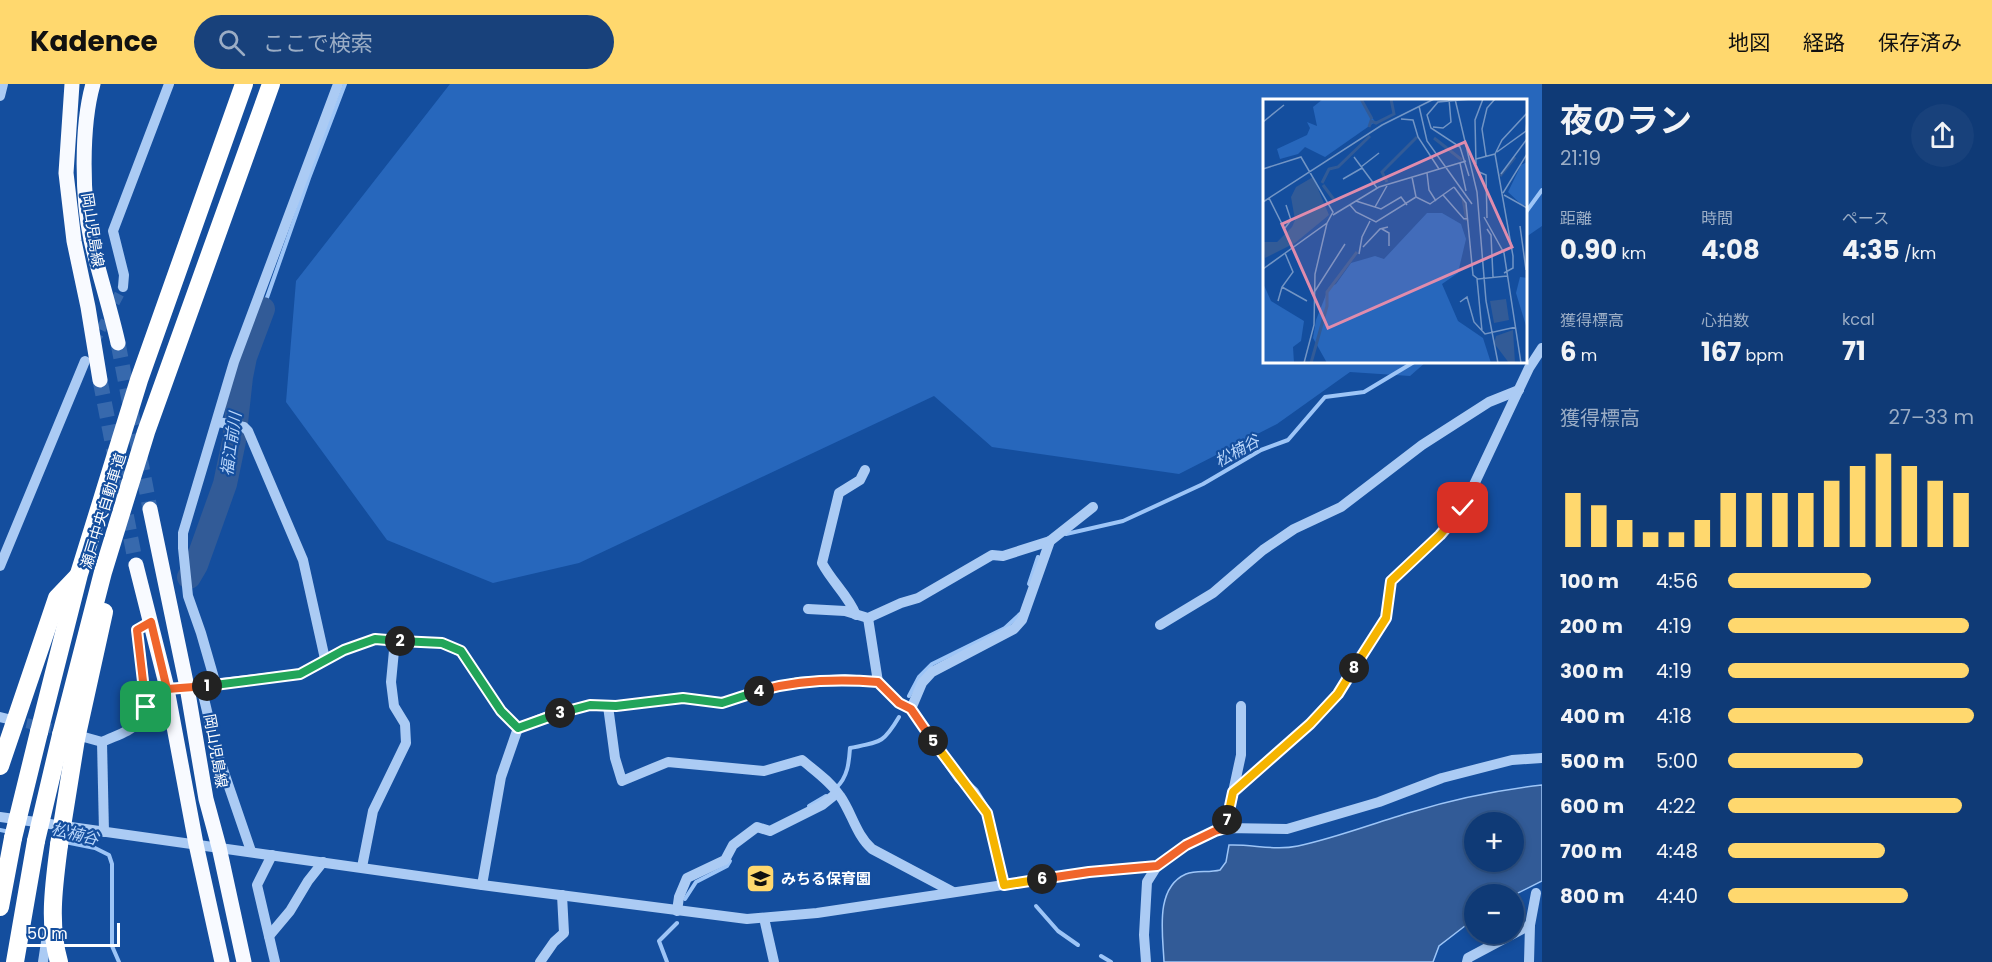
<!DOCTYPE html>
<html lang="ja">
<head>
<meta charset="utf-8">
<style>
  body { margin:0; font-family:Poppins,"Noto Sans JP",sans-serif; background:#18417b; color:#f1f3f6; height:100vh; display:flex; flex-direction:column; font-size:22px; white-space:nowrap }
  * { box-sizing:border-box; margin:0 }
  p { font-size:20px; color:#9badc5 }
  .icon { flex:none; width:33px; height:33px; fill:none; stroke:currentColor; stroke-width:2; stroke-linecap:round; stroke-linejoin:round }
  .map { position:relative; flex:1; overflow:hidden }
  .drawer { display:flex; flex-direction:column; background:#0f3a76; width:450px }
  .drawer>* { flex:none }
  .controls { position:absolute; left:1464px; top:728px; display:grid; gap:12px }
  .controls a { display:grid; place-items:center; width:60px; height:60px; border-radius:50%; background:#0f3a76; box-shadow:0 3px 9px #0003,0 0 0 2px #2f5488; font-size:30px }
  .scale { position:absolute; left:18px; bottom:15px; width:102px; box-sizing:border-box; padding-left:6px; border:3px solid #fff; border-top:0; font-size:16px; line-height:21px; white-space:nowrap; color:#fff; -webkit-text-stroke:4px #144e9e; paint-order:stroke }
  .pin { position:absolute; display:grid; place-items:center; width:51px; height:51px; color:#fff; margin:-26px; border-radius:12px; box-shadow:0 3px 9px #0006 }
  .km { position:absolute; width:30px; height:30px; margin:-15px; border-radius:50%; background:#222; color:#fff; font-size:16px; line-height:30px; text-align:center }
  .round { display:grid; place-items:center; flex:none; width:63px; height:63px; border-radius:32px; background:#18417b }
  .headline { display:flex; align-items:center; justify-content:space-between; height:102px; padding:0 18px }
  h1 { font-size:33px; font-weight:700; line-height:45px }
  .metrics { display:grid; grid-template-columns:repeat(3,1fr); gap:9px; height:102px; padding:6px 18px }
  .metrics div { display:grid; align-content:center }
  .metrics b { font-size:26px; font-weight:700 }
  .metrics small { font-size:16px; font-weight:400 }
  .metrics p { font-size:16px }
  .chart { height:168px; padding:12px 18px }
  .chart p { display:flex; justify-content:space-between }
  .chart svg { width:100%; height:108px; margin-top:6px; stroke:#ffd86e; stroke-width:6 }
  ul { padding:0 18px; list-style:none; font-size:20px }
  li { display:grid; grid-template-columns:96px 72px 1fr; align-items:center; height:45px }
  li i { height:15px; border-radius:8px; background:#ffd86e }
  header { display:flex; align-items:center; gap:36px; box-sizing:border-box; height:84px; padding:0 30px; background:#ffd86e; color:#111 }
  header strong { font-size:28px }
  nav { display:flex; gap:33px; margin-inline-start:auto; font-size:21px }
  .search { width:420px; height:54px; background:#18417b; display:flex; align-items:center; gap:15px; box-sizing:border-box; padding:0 21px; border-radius:33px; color:#9badc5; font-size:22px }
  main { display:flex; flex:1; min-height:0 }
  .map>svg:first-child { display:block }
  .green { fill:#2767bc }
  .water { fill:#325b97; stroke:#9dc5f7; stroke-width:1.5; fill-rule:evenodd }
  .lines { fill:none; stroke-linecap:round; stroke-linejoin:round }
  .stream { stroke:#9dc5f7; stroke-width:4 }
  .river { stroke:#325b97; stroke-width:24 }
  .minor-tunnel { stroke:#3769ad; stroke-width:10; stroke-dasharray:10 5; stroke-linecap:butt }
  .major-tunnel { stroke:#3769ad; stroke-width:15; stroke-dasharray:15 8; stroke-linecap:butt }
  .minor { stroke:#abcbf4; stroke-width:10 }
  .major { stroke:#f8faff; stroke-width:15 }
  .highway { stroke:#fff; stroke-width:18 }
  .highway-bridge { stroke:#fff; stroke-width:18 }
  .split-1-casing { stroke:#fff; stroke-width:12 }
  .split-2-casing { stroke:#fff; stroke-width:12 }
  .split-3-casing { stroke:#fff; stroke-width:12 }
  .split-4-casing { stroke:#fff; stroke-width:12 }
  .split-5-casing { stroke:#fff; stroke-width:12 }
  .split-6-casing { stroke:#fff; stroke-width:12 }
  .split-7-casing { stroke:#fff; stroke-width:12 }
  .split-8-casing { stroke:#fff; stroke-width:12 }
  .split-9-casing { stroke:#fff; stroke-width:12 }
  .split-1 { stroke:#f0652b; stroke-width:8 }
  .split-2 { stroke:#22a559; stroke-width:8 }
  .split-3 { stroke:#22a559; stroke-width:8 }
  .split-4 { stroke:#22a559; stroke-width:8 }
  .split-5 { stroke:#f0652b; stroke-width:8 }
  .split-6 { stroke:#f5b400; stroke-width:8 }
  .split-7 { stroke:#f0652b; stroke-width:8 }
  .split-8 { stroke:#f5b400; stroke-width:8 }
  .split-9 { stroke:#f5b400; stroke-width:8 }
  .labels { text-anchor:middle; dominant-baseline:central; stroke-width:4.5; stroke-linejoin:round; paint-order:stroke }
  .street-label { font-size:15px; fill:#fff; stroke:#144e9e }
  .poi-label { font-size:15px; font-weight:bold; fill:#fff; stroke:#144e9e; text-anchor:start }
  .water-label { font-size:16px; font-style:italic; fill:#b8d5fa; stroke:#144e9e }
  .inset-river { fill:none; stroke:#325b97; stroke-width:3 }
  .inset-road { fill:none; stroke:#7295c5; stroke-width:1.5 }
  .view { fill:#e08cad; fill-opacity:0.15; stroke:#e08cad; stroke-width:3 }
  .inset-edge { fill:none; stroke:#fff; stroke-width:3 }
</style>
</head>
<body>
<header>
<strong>Kadence</strong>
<div class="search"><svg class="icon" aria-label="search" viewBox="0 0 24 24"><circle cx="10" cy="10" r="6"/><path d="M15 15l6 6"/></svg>ここで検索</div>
<nav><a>地図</a><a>経路</a><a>保存済み</a></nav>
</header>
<main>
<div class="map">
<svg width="1542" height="878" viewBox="0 0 1542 878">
  <rect width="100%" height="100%" fill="#144e9e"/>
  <path class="green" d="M450 0H1542V142L1526 153V16H1264V278H1426L1410 292 1350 288 1277 340 1179 390 992 363 934 312 579 479 493 499 387 456 286 318 296 197Z"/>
  <path class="water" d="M1542 701V797L1514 811 1474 810V835L1439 862 1433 878H1164C1163 851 1154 804 1186 790 1196 786 1209 789 1220 786L1226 778 1229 761C1253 760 1274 767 1298 762 1336 754 1374 739 1412 728 1454 715 1499 706 1542 701ZM1474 738H1514V777H1474Z"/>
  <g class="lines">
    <g class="stream">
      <path d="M1526 128 1542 106"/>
      <path d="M263 225 309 94 345 0"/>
      <path d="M1066 450 1123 437 1203 400 1261 366 1288 356 1325 313 1364 308 1414 278"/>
      <path d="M1029 500 1038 473"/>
      <path d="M909 612 919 593 932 580 1005 544 1020 530"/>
      <path d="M836 704C848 693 849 678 850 664 880 658 883 660 899 633"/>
      <path d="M809 722 826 712"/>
      <path d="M0 746 10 748"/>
      <path d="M65 758 95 764 109 771 112 780V862L119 878"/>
      <path d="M685 815 696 798 727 782 730 777"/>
      <path d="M1036 822 1058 847 1078 861"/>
      <path d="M1101 872 1111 878"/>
      <path d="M667 878 659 857 677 839"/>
    </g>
    <path class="river" d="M189 493 196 481 225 400 234 357 241 293 245 273 263 225"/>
    <g class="minor-tunnel">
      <path d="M94 259 123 203"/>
      <path d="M12 636 67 648"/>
    </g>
    <g class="major-tunnel">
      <path d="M118 259 150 425"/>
      <path d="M100 296 136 481"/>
    </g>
    <g class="minor">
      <path d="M0 12 3 0"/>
      <path d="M123 203 124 191 113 147 169 0"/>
      <path d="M218 338 244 343 248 347 303 476 325 575"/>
      <path d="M0 482 85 277"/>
      <path d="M808 525 845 527 868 534 901 519 918 514 992 471 1003 472 1050 457"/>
      <path d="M856 531C848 511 832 498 822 479L839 409 860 396 865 386"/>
      <path d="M868 534 878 598"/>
      <path d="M1160 541 1213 509 1263 466 1294 445 1341 423 1422 361 1489 318 1519 306"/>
      <path d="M216 601 201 549 188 512 183 464V449L234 278 338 0"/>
      <path d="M201 602 216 665 251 767"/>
      <path d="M167 605 300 590 344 566 375 555 443 559 461 568 501 627 518 644"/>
      <path d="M608 622 615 674 622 697 668 678 764 687 802 676C815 687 830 697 840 712 852 729 856 751 872 765L953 808"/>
      <path d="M911 625 922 599 932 588 1014 545 1022 536 1050 457 1093 423"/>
      <path d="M0 633 8 635"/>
      <path d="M518 644 553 630 590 621 616 622 683 614 722 619 762 606 799 598 845 595 878 598 899 619 911 625 947 677 959 694 974 708 987 729 1004 801"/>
      <path d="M84 653 102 658C114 652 130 648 139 638 151 624 139 566 137 546L151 538"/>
      <path d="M102 658 104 748"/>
      <path d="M1233 708 1241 671V622"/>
      <path d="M0 733 482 801 747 835 817 829 1089 788 1157 782"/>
      <path d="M1226 744 1233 708 1310 640 1338 610 1386 534 1391 497 1440 451 1463 424 1529 284 1542 264"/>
      <path d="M272 771 257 801 275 878"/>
      <path d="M362 783 373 727 406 659 405 640 394 622 391 598 395 556"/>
      <path d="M482 801 501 693 518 644"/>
      <path d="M677 827 679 813 687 794 725 776 733 761 757 743 770 747 822 721 837 709"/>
      <path d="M764 834 774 878"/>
      <path d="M269 852 290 827 308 797 323 778"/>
      <path d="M43 878 48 845"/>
      <path d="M540 878 554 858 564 849 562 811"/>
      <path d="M1146 878 1144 851 1147 798 1157 782 1186 761 1215 747 1226 744 1287 745 1379 718 1442 694 1512 676 1542 674"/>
      <path d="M1467 878 1468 874 1530 841"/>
      <path d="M1529 878 1530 841 1536 809"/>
    </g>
    <g class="major">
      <path d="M72 0 66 89 74 157 88 223 100 296"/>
      <path d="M93 0C81 42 82 114 91 156 99 190 110 224 118 259"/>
      <path d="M150 425 187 603 206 715 219 763 244 878"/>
      <path d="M136 481 166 600 196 760 222 878"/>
    </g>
    <g class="highway">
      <path d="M39 648 79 490 139 296 244 0"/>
      <path d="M61 651 103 488 146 348 271 0"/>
      <path d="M76 655 104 528"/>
      <path d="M0 682 57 514 78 492"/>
      <path d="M59 761C54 800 48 840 59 878"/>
      <path d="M0 823 13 754"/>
      <path d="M15 878 36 757"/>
    </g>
    <g class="highway-bridge">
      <path d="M13 754 39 648"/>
      <path d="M36 757 61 651"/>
      <path d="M59 761 76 655"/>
    </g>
  </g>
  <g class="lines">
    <defs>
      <path id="split-1" d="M146 623 137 546 151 538 167 605 207 602"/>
      <path id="split-2" d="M207 602 300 590 344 566 375 555 400 557"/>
      <path id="split-3" d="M400 557 442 559 461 567 501 627 518 644 560 629"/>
      <path id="split-4" d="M560 629 590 621 616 622 683 614 722 619 759 607"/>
      <path id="split-5" d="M759 607C797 596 838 595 878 598L899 619 911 625 933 657"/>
      <path id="split-6" d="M933 657 987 729 1004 801 1042 795"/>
      <path id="split-7" d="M1042 795 1089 788 1157 782 1186 761 1215 747 1226 744 1227 736"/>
      <path id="split-8" d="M1227 736 1233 708 1310 640 1338 610 1354 584"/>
      <path id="split-9" d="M1354 584 1386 534 1391 497 1440 451 1463 424"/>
    </defs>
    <use href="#split-1" class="split-1-casing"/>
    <use href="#split-2" class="split-2-casing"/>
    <use href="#split-3" class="split-3-casing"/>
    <use href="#split-4" class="split-4-casing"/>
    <use href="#split-5" class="split-5-casing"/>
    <use href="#split-6" class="split-6-casing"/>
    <use href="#split-7" class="split-7-casing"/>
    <use href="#split-8" class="split-8-casing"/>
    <use href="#split-9" class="split-9-casing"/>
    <use href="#split-1" class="split-1"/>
    <use href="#split-2" class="split-2"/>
    <use href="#split-3" class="split-3"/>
    <use href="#split-4" class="split-4"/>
    <use href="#split-5" class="split-5"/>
    <use href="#split-6" class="split-6"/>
    <use href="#split-7" class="split-7"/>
    <use href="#split-8" class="split-8"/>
    <use href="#split-9" class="split-9"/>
  </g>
  <defs>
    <symbol id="school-square" viewBox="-11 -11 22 22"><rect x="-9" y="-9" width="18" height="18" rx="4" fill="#ffd86e" stroke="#144e9e"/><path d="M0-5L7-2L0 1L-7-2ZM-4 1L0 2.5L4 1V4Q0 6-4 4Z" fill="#111"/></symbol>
  </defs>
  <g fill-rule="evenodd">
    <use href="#school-square" x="744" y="778" width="33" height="33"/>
  </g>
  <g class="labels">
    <g class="street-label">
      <text transform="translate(93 146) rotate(81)">岡山児島線</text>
      <text transform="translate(103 427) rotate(-73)">瀬戸中央自動車道</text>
      <text transform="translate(216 667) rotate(80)">岡山児島線</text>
    </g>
    <g class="poi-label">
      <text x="781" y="794">みちる保育園</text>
    </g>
    <g class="water-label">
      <text transform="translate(231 360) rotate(-82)">福江前川</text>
      <text transform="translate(1237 367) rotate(-29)">松楠谷</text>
      <text transform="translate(75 750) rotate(13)">松楠谷</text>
    </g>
  </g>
  <g transform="translate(1263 15)">
    <rect width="264" height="264" fill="#144e9e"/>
    <path d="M60 0H98L112 23 62 58 42 48 35 55 17 60 14 50 44 36 47 29 44 23 54 27 50 8ZM264 63V105L260 107 245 93 258 66ZM164 114H179L198 125 203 140 195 174 179 185 195 222 220 239 228 264H64L50 239 53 221 66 188 73 185 88 164 112 157 121 160ZM257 178 264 179V230L253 194ZM0 184 8 202 41 222 38 242 30 248 31 264H0Z" fill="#2767bc"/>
    <path d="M50 78 66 116 32 144 2 159 0 143H14L29 128 32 121 28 98 33 88ZM243 200 246 221 231 224 227 202ZM250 231 252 264H246L231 244 233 237Z" fill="#325b97"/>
    <path class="inset-river" d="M98 0 109 20M106 28 108 22 113 24 131 15 128 0M171 39 199 61M237 77 252 58M124 83 119 73 154 38M59 84 66 70 75 68 107 37M60 86 72 102M200 100 204 122M48 264 64 207V193L94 153"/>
    <path class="inset-road" d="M192 0 214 93 223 202 235 264M156 7 164 42 209 105M138 20 150 21 155 38 176 70M0 23 21 6M170 28 180 29 188 23 186 0M234 53 263 32 264 22M223 57 219 30 224 9 232 0M91 58 114 89M213 60 232 55M197 64 203 92M213 65 212 21 220 0M98 68 116 54M0 70 38 58 70 113 64 124 0 170M214 72 223 76 224 119M164 74 166 91 173 102M238 75 264 40M206 77 197 48 168 29 164 16 175 3 208 0M149 78 153 98M80 80 99 69M191 88 203 104 210 176 215 180 244 177M240 94 264 55M180 96 201 120 205 119M241 96 264 109M153 98 167 105 191 88M6 99 23 133M93 102 118 110 138 98 144 106M0 103 119 26 171 0M87 106 93 113 113 123 153 98M112 108 125 85M70 116 116 88 203 62M221 118 241 154 258 264M257 127 263 171M22 129 28 121 23 106M119 130 126 134V147M224 130 228 136 230 178M100 148 117 130 125 128M96 155 99 138 107 122M241 174 250 169V157L232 55 239 41 264 14M214 180 219 232M19 188 44 202M52 192 82 145M15 202 19 188 30 173 22 154M197 203 204 198 211 223 222 235 253 228M41 264 51 226 52 175 64 124"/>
    <path class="view" d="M202 43 249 148 65 229 19 125Z"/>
    <rect width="264" height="264" class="inset-edge"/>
  </g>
</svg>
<div class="controls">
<a>+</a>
<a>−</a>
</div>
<div class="scale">50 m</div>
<div class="pin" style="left:146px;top:623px;background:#1e9e55"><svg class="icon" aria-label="arrive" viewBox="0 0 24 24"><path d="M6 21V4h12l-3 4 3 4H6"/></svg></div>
<div class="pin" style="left:1463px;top:424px;background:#d93025"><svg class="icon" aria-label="check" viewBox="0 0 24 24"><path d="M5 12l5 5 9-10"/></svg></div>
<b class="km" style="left:207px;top:602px">1</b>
<b class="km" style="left:400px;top:557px">2</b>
<b class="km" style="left:560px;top:629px">3</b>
<b class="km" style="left:759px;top:607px">4</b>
<b class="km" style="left:933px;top:657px">5</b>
<b class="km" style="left:1042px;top:795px">6</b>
<b class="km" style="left:1227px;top:736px">7</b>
<b class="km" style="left:1354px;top:584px">8</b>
</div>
<section class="drawer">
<div class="headline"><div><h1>夜のラン</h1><p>21:19</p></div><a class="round"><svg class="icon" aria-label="share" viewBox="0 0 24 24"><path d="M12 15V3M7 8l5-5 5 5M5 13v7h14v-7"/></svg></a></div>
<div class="metrics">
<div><p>距離</p><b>0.90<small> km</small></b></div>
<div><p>時間</p><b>4:08</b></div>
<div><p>ペース</p><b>4:35<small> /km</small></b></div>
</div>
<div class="metrics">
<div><p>獲得標高</p><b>6<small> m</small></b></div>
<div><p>心拍数</p><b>167<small> bpm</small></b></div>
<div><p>kcal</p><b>71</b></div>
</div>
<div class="chart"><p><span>獲得標高</span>27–33 m</p>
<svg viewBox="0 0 160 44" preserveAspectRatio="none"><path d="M5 44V22M15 44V27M25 44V33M35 44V38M45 44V38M55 44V33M65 44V22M75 44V22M85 44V22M95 44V22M105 44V17M115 44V11M125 44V6M135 44V11M145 44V17M155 44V22"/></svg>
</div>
<ul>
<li><b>100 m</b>4:56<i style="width:58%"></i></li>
<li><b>200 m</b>4:19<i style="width:98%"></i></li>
<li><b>300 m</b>4:19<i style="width:98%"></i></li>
<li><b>400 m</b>4:18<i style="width:100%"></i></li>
<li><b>500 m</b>5:00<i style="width:55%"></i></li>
<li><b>600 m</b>4:22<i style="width:95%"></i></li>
<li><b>700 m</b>4:48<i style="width:64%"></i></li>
<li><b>800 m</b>4:40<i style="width:73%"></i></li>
</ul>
</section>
</main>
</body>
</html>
